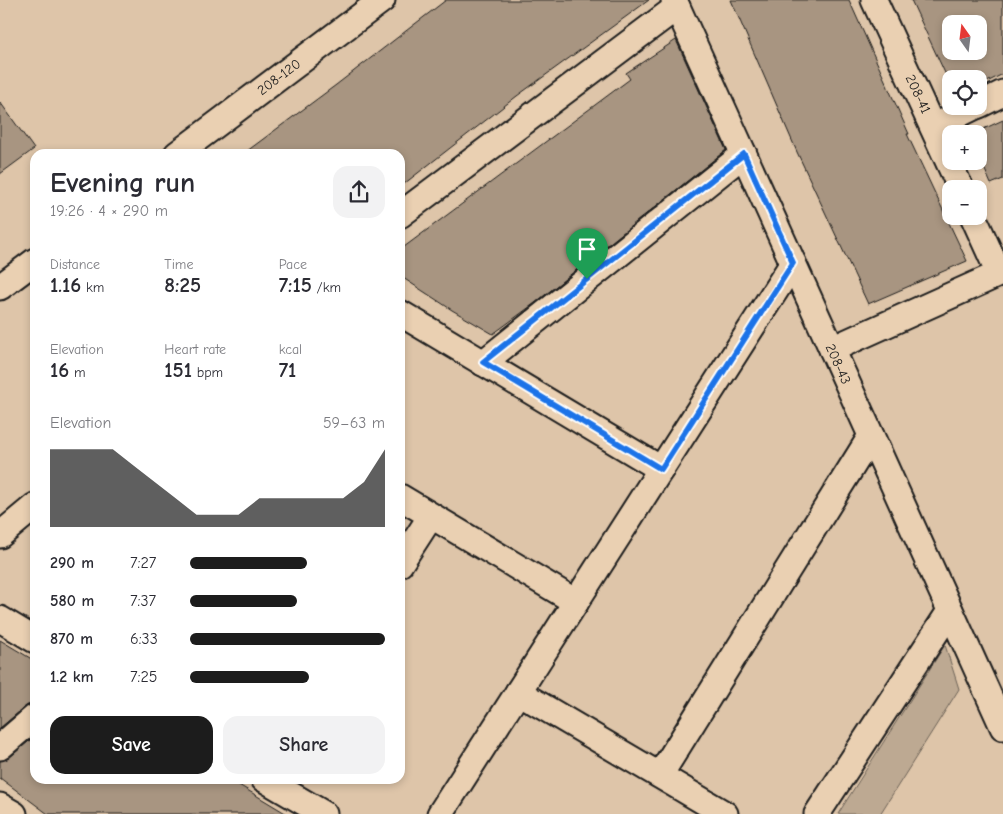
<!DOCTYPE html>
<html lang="en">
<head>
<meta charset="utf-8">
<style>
  body { margin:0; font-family:"Comic Neue",sans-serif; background:#f2f2f3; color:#2b2b33; height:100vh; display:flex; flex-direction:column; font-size:19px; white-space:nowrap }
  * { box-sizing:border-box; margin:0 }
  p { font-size:16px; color:#7c7c81 }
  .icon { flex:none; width:28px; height:28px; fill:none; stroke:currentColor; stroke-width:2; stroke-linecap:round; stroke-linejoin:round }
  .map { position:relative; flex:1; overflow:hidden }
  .details { position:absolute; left:30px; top:149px; width:375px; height:635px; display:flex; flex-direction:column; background:#fff; border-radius:15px; box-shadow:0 2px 8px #0003 }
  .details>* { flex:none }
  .needle { width:32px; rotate:346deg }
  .controls { position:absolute; left:942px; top:15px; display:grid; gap:10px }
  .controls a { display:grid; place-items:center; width:45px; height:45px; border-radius:10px; background:#fff; box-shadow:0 2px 8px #0003; font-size:25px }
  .pin { position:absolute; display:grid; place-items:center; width:42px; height:42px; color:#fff; margin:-51px -21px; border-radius:50% 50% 50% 0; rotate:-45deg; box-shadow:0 0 5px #0007 }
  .pin .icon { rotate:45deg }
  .round { display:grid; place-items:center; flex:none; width:52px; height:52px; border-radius:15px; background:#f2f2f3 }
  .head { display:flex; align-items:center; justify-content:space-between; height:85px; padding:0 20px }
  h1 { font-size:28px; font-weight:800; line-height:38px }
  .metrics { display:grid; grid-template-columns:repeat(3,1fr); gap:8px; height:85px; padding:5px 20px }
  .metrics div { display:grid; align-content:center }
  .metrics b { font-size:21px; font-weight:800 }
  .metrics small { font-size:14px; font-weight:400 }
  .metrics p { font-size:14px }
  .chart { height:140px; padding:10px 20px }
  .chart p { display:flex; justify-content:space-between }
  .chart svg { width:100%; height:90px; margin-top:5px; fill:#1c1c1c; opacity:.7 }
  .cta { display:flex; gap:10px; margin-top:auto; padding:10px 20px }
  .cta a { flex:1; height:58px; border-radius:15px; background:#1c1c1c; color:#fff; font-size:20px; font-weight:800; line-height:58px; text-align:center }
  .cta a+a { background:#f2f2f3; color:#2b2b33 }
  ul { padding:0 20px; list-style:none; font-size:16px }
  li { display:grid; grid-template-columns:80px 60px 1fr; align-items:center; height:38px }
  li i { height:12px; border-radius:6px; background:#1c1c1c }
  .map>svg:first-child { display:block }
  .green { fill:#bda992; stroke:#6c6257 }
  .building { fill:#a89581; stroke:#1c1c1c; fill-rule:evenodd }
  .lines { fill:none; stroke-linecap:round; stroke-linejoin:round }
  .minor-casing { stroke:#1c1c1c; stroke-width:29 }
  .minor { stroke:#ead0b2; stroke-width:25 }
  .route-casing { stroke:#fff; stroke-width:10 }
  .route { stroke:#1a73e8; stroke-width:6 }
  .labels { text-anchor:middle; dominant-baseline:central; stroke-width:4; stroke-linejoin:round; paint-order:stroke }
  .street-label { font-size:14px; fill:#1c1c1c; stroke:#ead0b2 }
</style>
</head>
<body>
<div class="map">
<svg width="1003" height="814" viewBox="0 0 1003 814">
  <rect width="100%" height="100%" fill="#dec5a9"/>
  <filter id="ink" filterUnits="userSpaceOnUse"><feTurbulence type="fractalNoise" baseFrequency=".02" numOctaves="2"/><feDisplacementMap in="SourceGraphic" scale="10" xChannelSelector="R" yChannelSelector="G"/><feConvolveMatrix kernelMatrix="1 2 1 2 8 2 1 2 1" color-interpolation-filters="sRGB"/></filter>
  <g filter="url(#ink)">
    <path class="green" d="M945 645 959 689 880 814H838Z"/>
    <g class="building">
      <path d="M446 0H649L517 96 400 187V154H243L336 85Z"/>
      <path d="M731 0H849L909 134H907L967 261 868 304 797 152Z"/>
      <path d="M911 0H1003V74L979 86V79H951V86ZM951 24H979V51H951Z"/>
      <path d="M676 40 726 150 535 303 493 334 452 310 400 276V250L630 79 626 73Z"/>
      <path d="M0 102 34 149 0 174Z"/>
      <path d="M1003 120V179L991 184 979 156V131Z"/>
      <path d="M0 640 35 661V703L26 706 0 728Z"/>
      <path d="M35 736V779H229L287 814H48L0 778V761L9 758Z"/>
    </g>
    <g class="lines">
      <defs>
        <g id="minor">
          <path d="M674 0 1003 727"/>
          <path d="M874 0 961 189"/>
          <path d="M979 105 1003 93"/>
          <path d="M933 127 976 106"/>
          <path d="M177 154 382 0"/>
          <path d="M400 215 677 7"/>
          <path d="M973 216 999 273"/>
          <path d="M0 287 35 261"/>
          <path d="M400 313 661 469"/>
          <path d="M832 349 1003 272"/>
          <path d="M483 363 744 154"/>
          <path d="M400 497 576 602"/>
          <path d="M0 535 35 506"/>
          <path d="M400 564 431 516"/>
          <path d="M0 619 35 640"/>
          <path d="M518 692 725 814"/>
          <path d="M0 747 35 717"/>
          <path d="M660 775 871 436"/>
          <path d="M264 779 324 814"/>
          <path d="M0 806 14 814"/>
          <path d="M440 814 793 263"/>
          <path d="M817 814 950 611"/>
        </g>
      </defs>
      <use href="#minor" class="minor-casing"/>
      <use href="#minor" class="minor"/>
    </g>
  </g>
  <g class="lines" filter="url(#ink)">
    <defs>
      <path id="route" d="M744 154 793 263 661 469 483 362Z"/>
    </defs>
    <use href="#route" class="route-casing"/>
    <use href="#route" class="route"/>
  </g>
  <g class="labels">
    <g class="street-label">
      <text transform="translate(279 77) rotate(-37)">208-120</text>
      <text transform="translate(918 94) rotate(65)">208-41</text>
      <text transform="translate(838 364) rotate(66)">208-43</text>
    </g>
  </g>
</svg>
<div class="controls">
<a><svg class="needle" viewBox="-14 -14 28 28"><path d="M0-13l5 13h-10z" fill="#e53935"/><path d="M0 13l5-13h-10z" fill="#7c7c81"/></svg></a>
<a><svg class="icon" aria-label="locate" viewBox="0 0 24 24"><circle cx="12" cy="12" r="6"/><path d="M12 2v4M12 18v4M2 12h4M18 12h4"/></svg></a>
<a>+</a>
<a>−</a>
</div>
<div class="pin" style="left:587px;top:279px;background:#1e9e55"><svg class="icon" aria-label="arrive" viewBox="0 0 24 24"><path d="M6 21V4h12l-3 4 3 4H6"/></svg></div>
<section class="details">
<div class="head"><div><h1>Evening run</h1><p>19:26 · 4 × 290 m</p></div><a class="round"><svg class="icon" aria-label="share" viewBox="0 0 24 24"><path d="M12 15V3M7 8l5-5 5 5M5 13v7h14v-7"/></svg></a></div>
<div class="metrics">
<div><p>Distance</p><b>1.16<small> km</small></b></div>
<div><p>Time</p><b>8:25</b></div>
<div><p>Pace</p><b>7:15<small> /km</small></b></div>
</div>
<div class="metrics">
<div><p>Elevation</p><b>16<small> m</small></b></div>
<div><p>Heart rate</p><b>151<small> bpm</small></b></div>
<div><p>kcal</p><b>71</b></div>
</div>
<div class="chart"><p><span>Elevation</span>59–63 m</p>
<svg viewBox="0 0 160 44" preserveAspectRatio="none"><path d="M0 44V6L10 6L20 6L30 6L40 14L50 22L60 30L70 38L80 38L90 38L100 30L110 30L120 30L130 30L140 30L150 22L160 6V44z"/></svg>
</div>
<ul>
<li><b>290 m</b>7:27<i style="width:60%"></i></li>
<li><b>580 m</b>7:37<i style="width:55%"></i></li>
<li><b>870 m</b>6:33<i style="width:100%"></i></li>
<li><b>1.2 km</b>7:25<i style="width:61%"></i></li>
</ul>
<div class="cta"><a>Save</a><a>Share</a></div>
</section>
</div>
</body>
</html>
